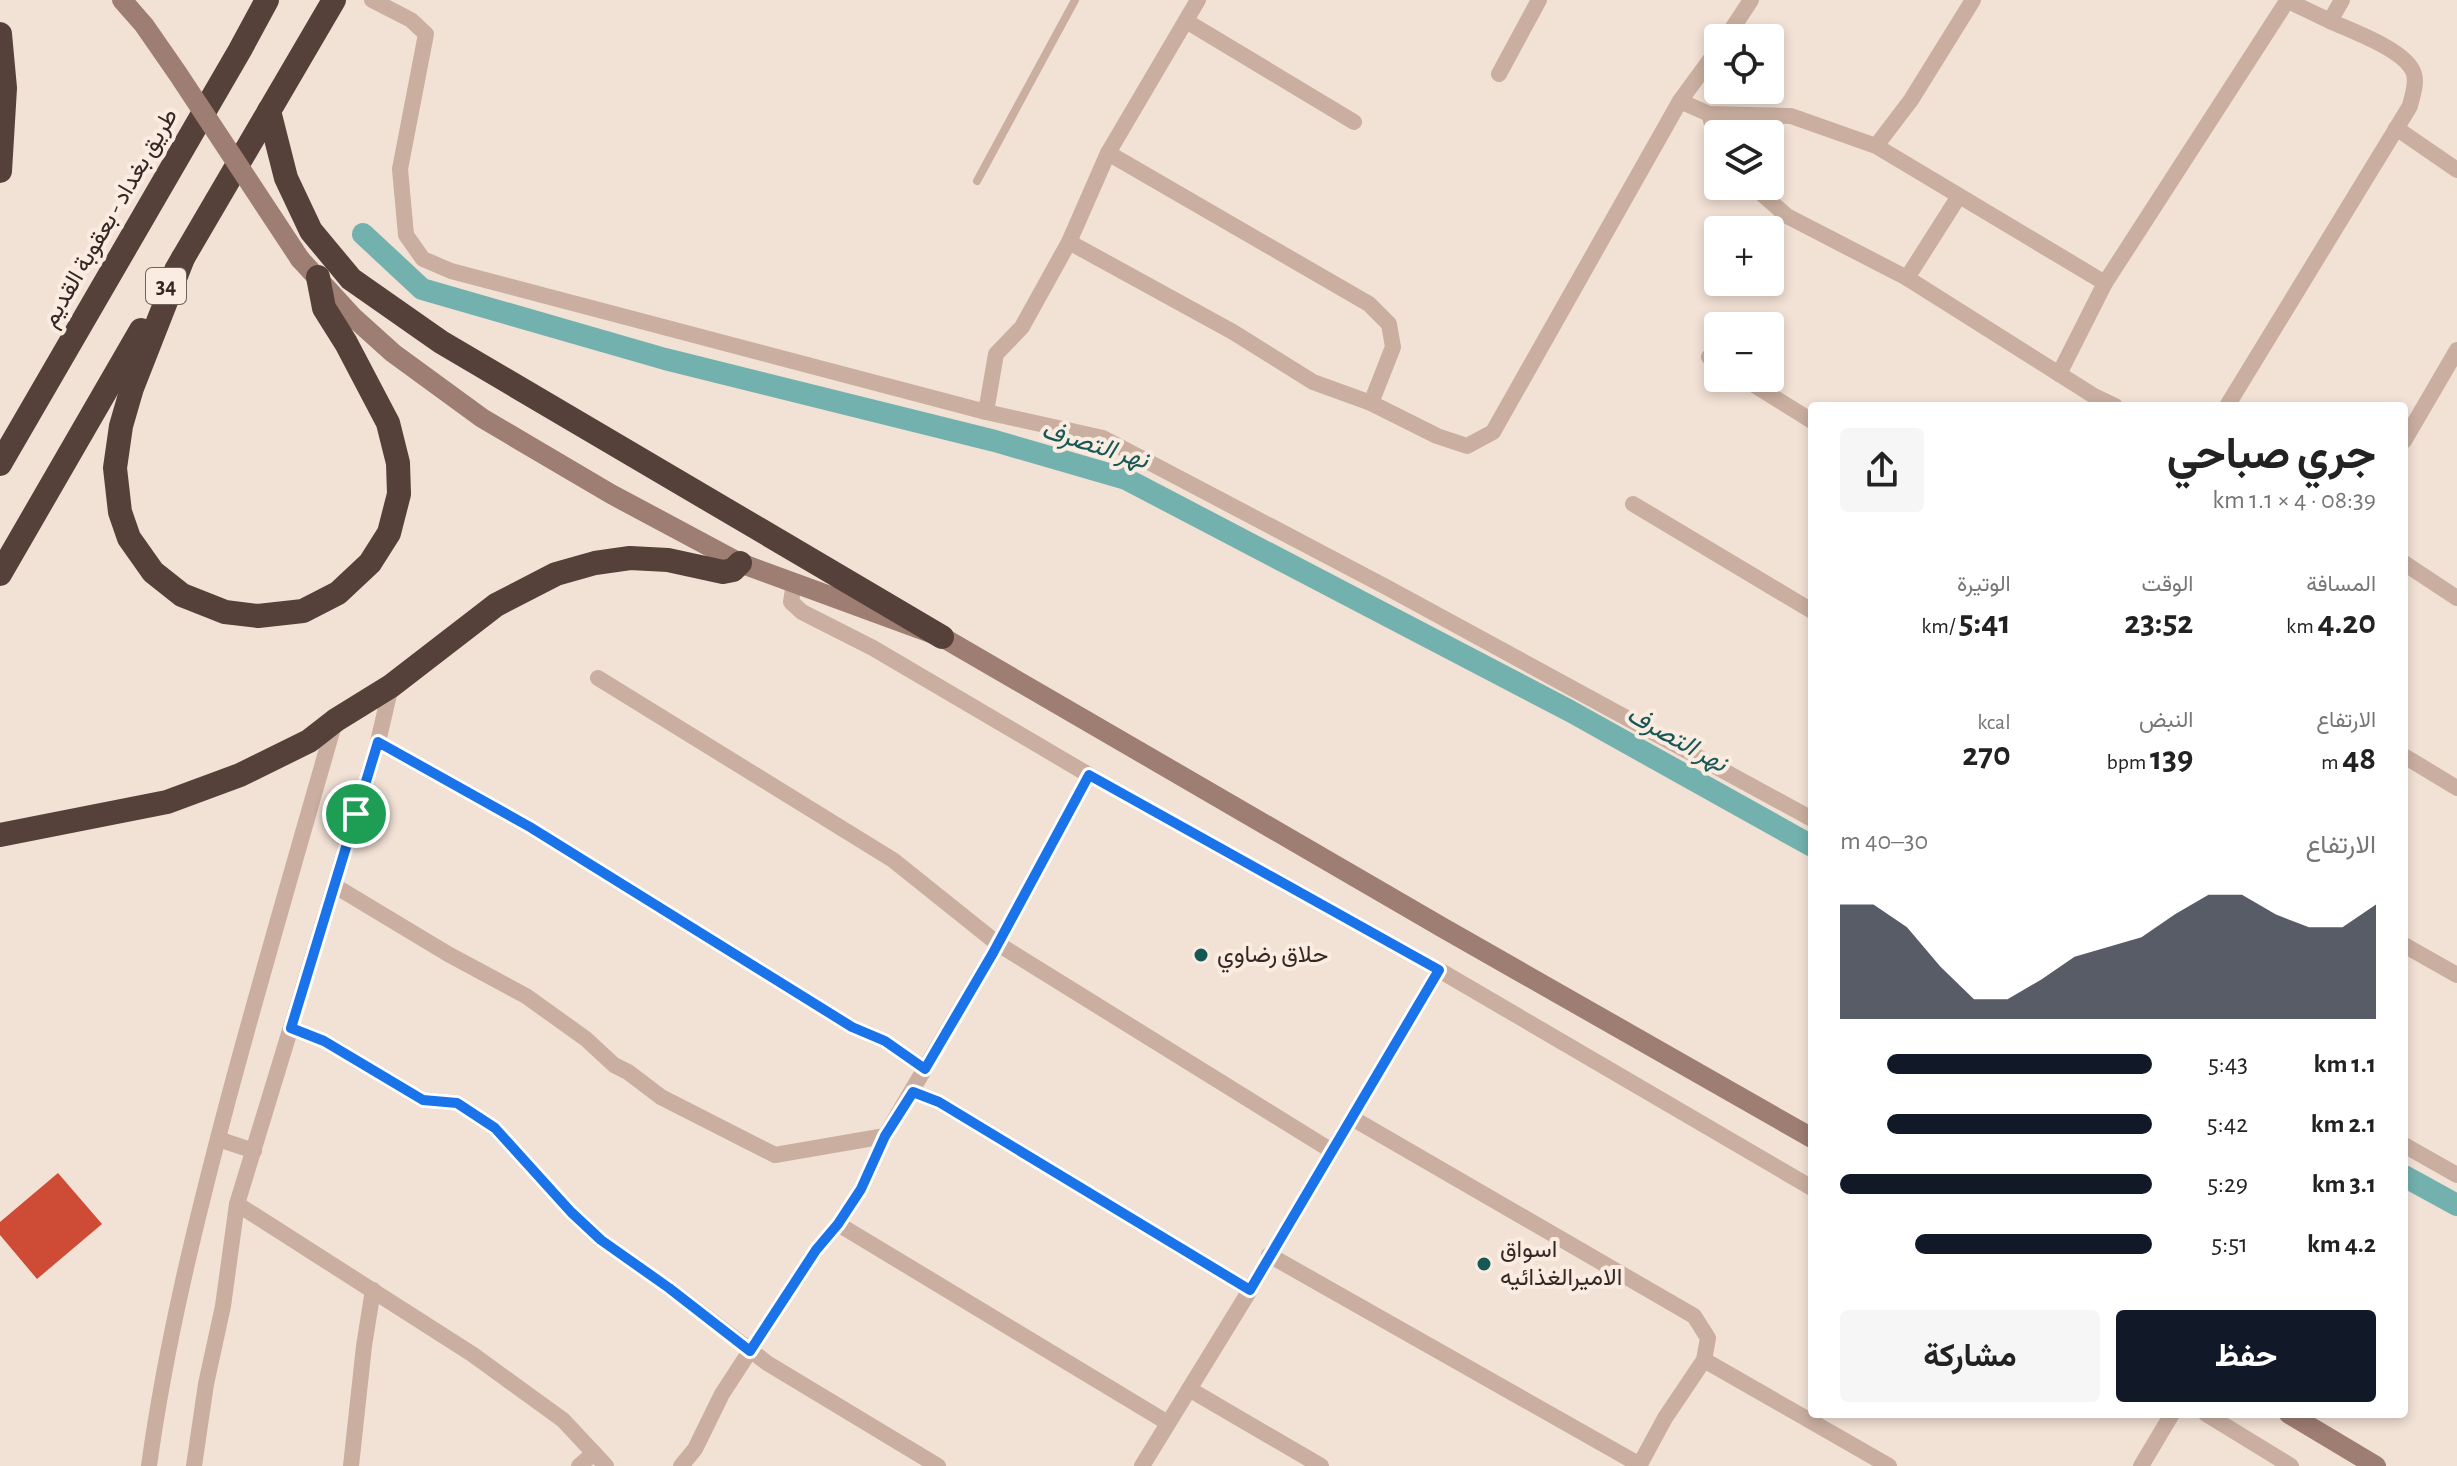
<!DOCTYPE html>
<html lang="ar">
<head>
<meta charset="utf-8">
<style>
  body { margin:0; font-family:"Alegreya Sans",Vazirmatn,sans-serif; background:#f6f6f6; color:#222; direction:rtl; height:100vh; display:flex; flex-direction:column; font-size:30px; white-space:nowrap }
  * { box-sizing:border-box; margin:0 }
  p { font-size:26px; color:#767676 }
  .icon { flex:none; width:44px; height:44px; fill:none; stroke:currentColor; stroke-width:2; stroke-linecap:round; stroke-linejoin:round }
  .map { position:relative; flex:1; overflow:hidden; direction:ltr }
  .details { position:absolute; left:1808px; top:402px; width:600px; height:1016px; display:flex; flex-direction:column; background:#fff; border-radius:8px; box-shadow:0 4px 12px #0003; direction:rtl }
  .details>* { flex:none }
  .controls { position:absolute; left:1704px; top:24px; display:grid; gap:16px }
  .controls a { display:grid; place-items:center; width:80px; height:80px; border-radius:8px; background:#fff; box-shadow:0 4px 12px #0003; font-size:40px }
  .pin { position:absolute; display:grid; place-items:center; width:68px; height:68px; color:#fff; margin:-34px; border:4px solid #fff; border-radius:50%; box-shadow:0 2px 8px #0007 }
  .round { display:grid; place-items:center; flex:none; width:84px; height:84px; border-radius:8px; background:#f6f6f6 }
  .overview { display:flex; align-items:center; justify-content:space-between; height:136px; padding:0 32px }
  h1 { font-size:44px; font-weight:700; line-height:60px }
  .figures { display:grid; grid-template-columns:repeat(3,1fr); gap:12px; height:136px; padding:8px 32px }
  .figures div { display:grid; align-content:center }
  .figures b { font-size:34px; font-weight:700 }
  .figures small { font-size:22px; font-weight:400 }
  .figures p { font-size:22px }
  .chart { height:224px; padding:16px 32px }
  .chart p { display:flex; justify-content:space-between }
  .chart svg { width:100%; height:144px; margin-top:8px; fill:#111827; opacity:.7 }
  .cta { display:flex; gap:16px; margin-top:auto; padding:16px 32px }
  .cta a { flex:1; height:92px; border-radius:8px; background:#111827; color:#fff; font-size:32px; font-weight:700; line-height:92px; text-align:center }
  .cta a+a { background:#f6f6f6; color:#222 }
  ul { padding:0 32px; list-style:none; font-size:26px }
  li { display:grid; grid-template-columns:128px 96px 1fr; align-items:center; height:60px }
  li i { height:20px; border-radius:10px; background:#111827 }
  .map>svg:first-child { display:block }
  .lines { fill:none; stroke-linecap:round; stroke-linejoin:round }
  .canal { stroke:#72b1ad; stroke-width:22 }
  .building { fill:#ce4b36 }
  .lane { stroke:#caafa0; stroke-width:8 }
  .street { stroke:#caafa0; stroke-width:16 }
  .secondary { stroke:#9e7d72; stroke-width:20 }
  .highway { stroke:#55403a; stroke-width:24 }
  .secondary-bridge { stroke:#9e7d72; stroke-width:20 }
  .route-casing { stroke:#fff; stroke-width:16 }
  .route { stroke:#1a73e8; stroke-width:10 }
  .poi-dot { fill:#175755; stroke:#faece1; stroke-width:3 }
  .labels { text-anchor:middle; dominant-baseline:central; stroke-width:8; stroke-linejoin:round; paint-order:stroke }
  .shield { fill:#faece1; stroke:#6f625d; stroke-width:2 }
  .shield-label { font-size:22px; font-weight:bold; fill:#342724 }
  .street-label { font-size:24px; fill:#342724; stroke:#faece1 }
  .poi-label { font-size:24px; fill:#342724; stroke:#faece1; text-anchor:start }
  .water-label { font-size:26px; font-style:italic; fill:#175755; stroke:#faece1 }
</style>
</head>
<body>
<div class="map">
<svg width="2457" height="1466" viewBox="0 0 2457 1466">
  <rect width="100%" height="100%" fill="#f2e1d5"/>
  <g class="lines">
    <g class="canal">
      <path d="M363 234 422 289 665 359 995 441 1126 479 1570 711 1812 846"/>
      <path d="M2404 1176 2457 1205"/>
    </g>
  </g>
  <path class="building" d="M58 1173 102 1224 37 1279 0 1235V1222Z"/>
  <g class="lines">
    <path class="lane" d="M977 181 1075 0"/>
    <g class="street">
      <path d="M372 0 411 20 426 34 400 169 406 235 423 259 451 271 986 412 996 354 1022 327 1069 242 1108 153 1198 0"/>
      <path d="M2286 0 2330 21 2342 0"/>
      <path d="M1186 21 1354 122"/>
      <path d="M1726 38 1751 0"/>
      <path d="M1718 49 1680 101 1709 114 1791 116 1876 146 2105 283"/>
      <path d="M1499 74 1539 0"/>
      <path d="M1709 114 1718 142"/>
      <path d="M2396 128 2457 170"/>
      <path d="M1876 146 1911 100 1973 0"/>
      <path d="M1108 153 1369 304 1389 324 1393 347 1371 403"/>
      <path d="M1753 186 1787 216 1907 278 2094 396 2115 406"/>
      <path d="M1069 242 1233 332 1313 382 1371 403 1437 436 1467 446 1493 432 1680 101"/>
      <path d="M1907 278 1959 196"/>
      <path d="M1709 357 1718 362"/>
      <path d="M2059 374 2105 283 2287 1"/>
      <path d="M1743 378 1812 421"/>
      <path d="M2227 406 2410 106C2412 96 2417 85 2414 74 2407 50 2351 31 2330 21"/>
      <path d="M986 412 1103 438 1388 588 1812 819"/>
      <path d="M2404 441 2457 350"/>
      <path d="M1633 504 1812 611"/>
      <path d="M2404 563 2457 598"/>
      <path d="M794 583 791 602 802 612 873 648 1089 775 1439 970 1812 1188"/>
      <path d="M598 678 893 860 998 944 1332 1151"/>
      <path d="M378 742 530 827 852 1027 885 1041 925 1069"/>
      <path d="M2404 756 2457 788"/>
      <path d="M335 886 448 954 526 996 586 1039 614 1065 628 1072 661 1097 775 1155 885 1136"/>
      <path d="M2404 945 2457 975"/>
      <path d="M291 1028 324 1041 423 1100 457 1103 495 1128 571 1212 601 1240 669 1288 767 1363 938 1466"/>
      <path d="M913 1092 939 1102 1250 1290"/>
      <path d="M1352 1118 1694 1316 1708 1338 1704 1360 1665 1418 1639 1466"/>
      <path d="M218 1139 254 1151"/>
      <path d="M2404 1145 2457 1175"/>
      <path d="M237 1204 472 1354 563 1420 606 1466"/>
      <path d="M838 1224 1168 1423"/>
      <path d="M1269 1255 1640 1465"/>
      <path d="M1704 1360 1889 1466"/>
      <path d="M1189 1389 1321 1466"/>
      <path d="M2206 1414 2291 1466"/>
      <path d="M149 1466C166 1342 196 1221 228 1100 262 973 299 847 335 721"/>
      <path d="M194 1466 206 1384 223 1306 237 1204 378 742 391 686"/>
      <path d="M351 1466 364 1346 373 1290"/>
      <path d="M579 1466 594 1453"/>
      <path d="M681 1466 695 1449 722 1394 750 1351 816 1250 838 1224 861 1189 885 1136 993 953 1089 775"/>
      <path d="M1142 1466 1250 1290 1439 970"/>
      <path d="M2141 1466 2172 1414"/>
    </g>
    <g class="secondary">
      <path d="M300 259 353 317 393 353 482 418 611 494 740 563 942 637 1445 929 1812 1138"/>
      <path d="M2289 1414 2376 1466"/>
    </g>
    <g class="highway">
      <path d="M0 34 5 88 0 171"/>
      <path d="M269 111 286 178 311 231 351 279 441 342 942 637"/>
      <path d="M183 258 132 388 121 426 115 468 120 512 129 538 153 572 182 595 225 612 258 616 303 611 338 593 370 563 389 533 399 494 398 463 388 423 346 343 324 308 318 277"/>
      <path d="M176 270 334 0"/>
      <path d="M0 464 240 50 267 0"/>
      <path d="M0 574 141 330"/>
      <path d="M0 835 167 802 240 775 309 741 336 720 391 686 496 605 556 574 595 563 630 558 668 560 723 572 733 570 740 563"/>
    </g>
    <path class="secondary-bridge" d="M122 0 144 25 178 74 300 259"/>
  </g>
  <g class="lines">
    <defs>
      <path id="route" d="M378 742 530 827 852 1027 885 1041 925 1069 993 953 1089 775 1439 970 1250 1290 939 1102 913 1092 885 1136 861 1189 838 1224 816 1250 750 1351 669 1288 601 1240 571 1212 495 1128 457 1103 423 1100 324 1041 291 1028Z"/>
    </defs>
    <use href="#route" class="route-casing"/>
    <use href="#route" class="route"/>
  </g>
  <g class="poi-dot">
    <circle cx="1201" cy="955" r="8"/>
    <circle cx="1484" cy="1264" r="8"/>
  </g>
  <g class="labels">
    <rect class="shield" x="146" y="268" width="40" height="36" rx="6"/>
    <g class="shield-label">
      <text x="166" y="286">34</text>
    </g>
    <g class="street-label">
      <text transform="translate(110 218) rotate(-60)">طريق بغداد - بعقوبة القديم</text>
    </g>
    <g class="poi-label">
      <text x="1217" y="955">حلاق رضاوي</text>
      <text x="1500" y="1250">اسواق<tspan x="1500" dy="28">الاميرالغذائيه</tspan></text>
    </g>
    <g class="water-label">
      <text transform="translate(1095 445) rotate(17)">نهر التصرف</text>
      <text transform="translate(1677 739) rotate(29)">نهر التصرف</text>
    </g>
  </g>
</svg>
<div class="controls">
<a><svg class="icon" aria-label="locate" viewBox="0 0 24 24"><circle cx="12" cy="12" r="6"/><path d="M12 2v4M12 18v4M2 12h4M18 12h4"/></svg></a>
<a><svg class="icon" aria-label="layers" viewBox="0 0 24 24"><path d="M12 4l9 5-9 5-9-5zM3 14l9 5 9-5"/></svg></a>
<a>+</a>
<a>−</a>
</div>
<div class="pin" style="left:356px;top:814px;background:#1e9e55"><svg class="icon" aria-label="arrive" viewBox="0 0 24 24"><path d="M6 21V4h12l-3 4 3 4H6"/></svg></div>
<section class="details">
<div class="overview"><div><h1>جري صباحي</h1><p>08:39 · 4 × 1.1 km</p></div><a class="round"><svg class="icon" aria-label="share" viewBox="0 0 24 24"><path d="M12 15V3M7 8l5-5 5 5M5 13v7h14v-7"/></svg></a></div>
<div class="figures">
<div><p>المسافة</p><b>4.20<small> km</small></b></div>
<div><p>الوقت</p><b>23:52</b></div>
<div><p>الوتيرة</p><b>5:41<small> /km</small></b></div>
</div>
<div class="figures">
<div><p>الارتفاع</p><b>48<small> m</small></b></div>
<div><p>النبض</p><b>139<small> bpm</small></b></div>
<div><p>kcal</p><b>270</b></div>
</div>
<div class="chart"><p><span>الارتفاع</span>30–40 m</p>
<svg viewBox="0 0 160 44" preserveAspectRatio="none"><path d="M0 44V9L10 9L20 16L30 28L40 38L50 38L60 32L70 25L80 22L90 19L100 12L110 6L120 6L130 12L140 16L150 16L160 9V44z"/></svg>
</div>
<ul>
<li><b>1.1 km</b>5:43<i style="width:85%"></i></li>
<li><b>2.1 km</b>5:42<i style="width:85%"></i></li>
<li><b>3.1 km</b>5:29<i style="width:100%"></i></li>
<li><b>4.2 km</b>5:51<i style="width:76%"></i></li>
</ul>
<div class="cta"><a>حفظ</a><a>مشاركة</a></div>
</section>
</div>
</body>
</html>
